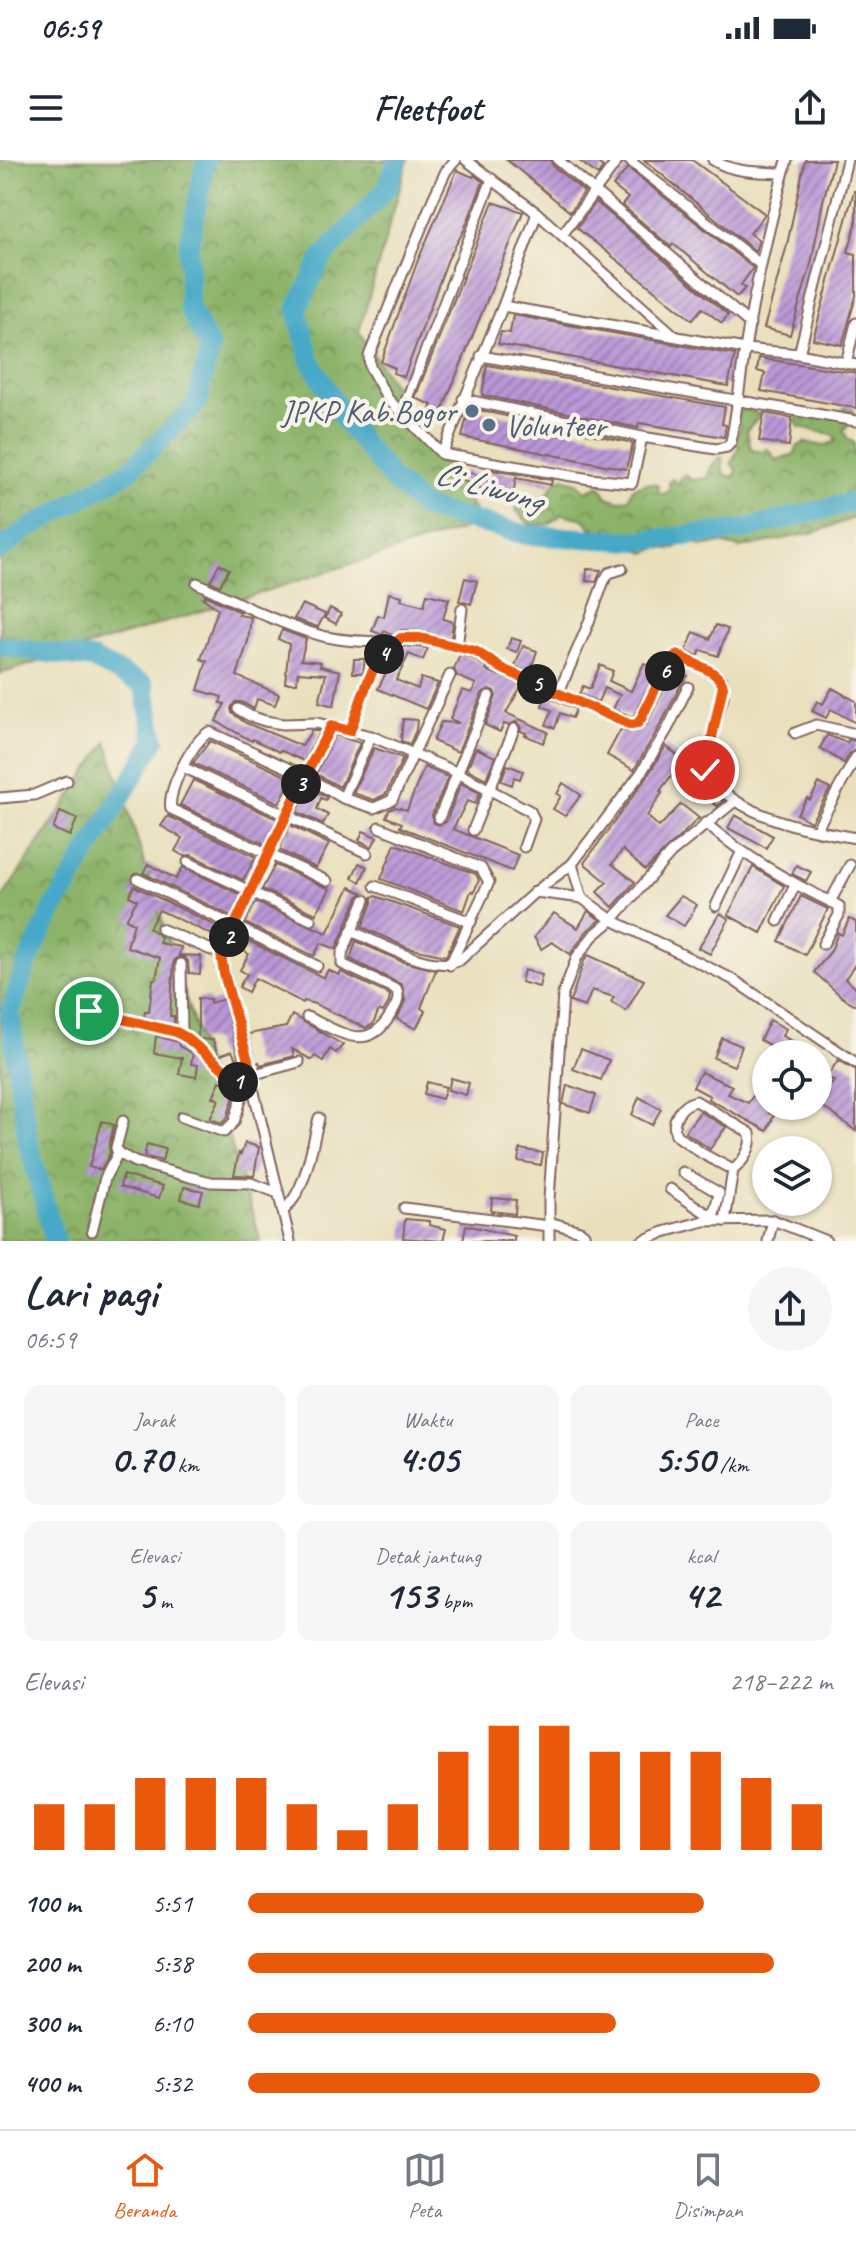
<!DOCTYPE html>
<html lang="id">
<head>
<meta charset="utf-8">
<style>
  body { margin:0; font-family:Caveat,sans-serif; background:#f6f6f7; color:#1f2937; height:100vh; display:flex; flex-direction:column; font-size:30px; white-space:nowrap }
  * { box-sizing:border-box; margin:0 }
  p { font-size:26px; color:#747a83 }
  .icon { flex:none; width:44px; height:44px; fill:none; stroke:currentColor; stroke-width:2; stroke-linecap:round; stroke-linejoin:round }
  .map { position:relative; height:1081px; overflow:hidden }
  .side { display:flex; flex-direction:column; background:#fff; flex:1 }
  .side>* { flex:none }
  .fabs { position:absolute; left:752px; top:880px; display:grid; gap:16px }
  .fabs a { display:grid; place-items:center; width:80px; height:80px; border-radius:50%; background:#fff; box-shadow:0 2px 6px #0004; font-size:40px }
  .pin { position:absolute; display:grid; place-items:center; width:68px; height:68px; color:#fff; margin:-34px; border:4px solid #fff; border-radius:50%; box-shadow:0 2px 8px #0007 }
  .km { position:absolute; width:40px; height:40px; margin:-20px; border-radius:50%; background:#222; color:#fff; font-size:22px; line-height:40px; text-align:center }
  .round { display:grid; place-items:center; flex:none; width:84px; height:84px; border-radius:42px; background:#f6f6f7 }
  .head { display:flex; align-items:center; justify-content:space-between; height:136px; padding:0 24px }
  h1 { font-size:44px; font-weight:800; line-height:60px }
  .metrics { display:grid; grid-template-columns:repeat(3,1fr); gap:12px; height:136px; padding:8px 24px }
  .metrics div { display:grid; align-content:center; border-radius:16px; background:#f6f6f7; text-align:center }
  .metrics b { font-size:40px; font-weight:800 }
  .metrics small { font-size:22px; font-weight:400 }
  .metrics p { font-size:22px }
  .chart { height:224px; padding:16px 24px }
  .chart p { display:flex; justify-content:space-between }
  .chart svg { width:100%; height:144px; margin-top:8px; stroke:#ea580c; stroke-width:6 }
  ul { padding:0 24px; list-style:none; font-size:26px }
  li { display:grid; grid-template-columns:128px 96px 1fr; align-items:center; height:60px }
  li i { height:20px; border-radius:10px; background:#ea580c }
  .status { display:flex; justify-content:space-between; align-items:center; height:56px; padding:0 40px; background:#fff; direction:ltr }
  .status svg { height:22px; fill:currentColor }
  header { display:flex; justify-content:space-between; align-items:center; height:104px; padding:0 24px; background:#fff; font-size:36px; font-weight:800 }
  .tabs { display:flex; justify-content:space-around; align-items:center; height:112px; border-top:2px solid #e0e1e3; background:#fff; font-size:22px; color:#747a83 }
  .tabs a { display:grid; justify-items:center; gap:4px }
  .tabs .on { color:#ea580c }
  .map>svg:first-child { display:block }
  .forest { fill:url(#forest-crowns); stroke:#6b694a; stroke-width:2 }
  .lines { fill:none; stroke-linecap:round; stroke-linejoin:round }
  .river { stroke:#47a9c7; stroke-width:20 }
  .building { fill:url(#building-hatch) }
  .minor-casing { stroke:#82625d; stroke-width:13 }
  .minor { stroke:#fff; stroke-width:9 }
  .route-casing { stroke:#fff; stroke-width:16 }
  .route { stroke:#ea580c; stroke-width:10 }
  .service-dot { fill:#5c6f8a; stroke:#f7f3e8; stroke-width:3 }
  .labels { text-anchor:middle; dominant-baseline:central; stroke-width:8; stroke-linejoin:round; paint-order:stroke }
  .service-label { font-size:32px; fill:#4e5e75; stroke:#f7f3e8; text-anchor:end }
  .water-label { font-size:34px; font-style:italic; fill:#495669; stroke:#f7f3e8 }
</style>
</head>
<body>
<div class="status"><b>06:59</b><svg viewBox="0 0 49 12"><path d="M0 12V9h3v3zM5 12V6h3v6zM10 12V3h3v9zM15 12V0h3v12zM26 1h20v11H26zM47 4h2v5h-2z"/></svg></div>
<header><svg class="icon" aria-label="menu" viewBox="0 0 24 24"><path d="M4 6h16M4 12h16M4 18h16"/></svg>Fleetfoot<svg class="icon" aria-label="share" viewBox="0 0 24 24"><path d="M12 15V3M7 8l5-5 5 5M5 13v7h14v-7"/></svg></header>
<div class="map">
<svg width="856" height="1081" viewBox="0 0 856 1081">
  <defs>
    <pattern id="forest-crowns" width="20" height="18" patternUnits="userSpaceOnUse" patternTransform="scale(2)"><rect width="20" height="18" fill="#8cb369"/><path d="M2 6a3 3 0 1 1 6 0M12 15a3 3 0 1 1 6 0" fill="none" stroke="#749157"/></pattern>
    <pattern id="building-hatch" width="6" height="6" patternUnits="userSpaceOnUse" patternTransform="scale(2)"><rect width="6" height="6" fill="#b997d6"/><path d="M-1 1l2-2M0 6l6-6M5 7l2-2" fill="none" stroke="#987bae"/></pattern>
  </defs>
  <rect width="100%" height="100%" fill="#f7f3e8"/>
  <filter id="ink" filterUnits="userSpaceOnUse"><feTurbulence type="fractalNoise" baseFrequency=".0125" numOctaves="2"/><feDisplacementMap in="SourceGraphic" scale="16" xChannelSelector="R" yChannelSelector="G"/><feConvolveMatrix kernelMatrix="1 2 1 2 8 2 1 2 1" color-interpolation-filters="sRGB"/></filter>
  <filter id="wash" filterUnits="userSpaceOnUse"><feTurbulence type="fractalNoise" baseFrequency=".006" numOctaves="4" result="noise"/><feDisplacementMap in="SourceGraphic" scale="32" xChannelSelector="R" yChannelSelector="G"/><feGaussianBlur stdDeviation="1.8" result="paint"/><feColorMatrix in="noise" values="0 0 0 0 0 0 0 0 0 0 0 0 0 0 0 0 0 1.4 0 .05"/><feComposite in="paint" operator="in"/></filter>
  <g filter="url(#wash)">
    <rect width="100%" height="100%" fill="#e9dfbb"/>
    <g class="forest">
      <path d="M0 0H408L359 172 483 363 0 514Z"/>
      <path d="M745 248 760 255 747 270 751 290 764 292 766 289 770 290 776 300 795 294 797 287 805 282 824 286 836 281 833 275 799 267 796 260 800 253 835 257 845 248 853 250 855 259 843 270 847 278 854 283 856 326 850 328H856V357L816 372 740 388 721 383 702 387 688 379 674 389 658 388 646 393 631 387H606L596 381 595 367 591 368 584 359 562 354 549 364 530 365 516 350 521 340 546 337 556 321 564 318 576 322 586 331 600 325 607 337 620 341 629 338 633 328 648 323 657 324 659 333 664 334 670 330 669 322 672 319 679 324 681 317 685 315 692 320 708 318 711 308 718 298 722 297 723 314 734 317 737 310 731 303 740 286 734 284 741 266 737 260 741 250Z"/>
      <path d="M107 582 261 1081H0V741Z"/>
    </g>
    <g class="lines">
      <g class="river">
        <path d="M398 0 387 28 322 98 297 149 310 200 345 261 392 319 424 348 527 375 636 381 742 370 856 341"/>
        <path d="M0 390 25 371 129 311 197 244 210 188 189 149V85L206 0"/>
        <path d="M0 486 92 499 144 525 155 581 52 751 26 805 10 854 28 982 55 1081"/>
      </g>
    </g>
    <g id="blocks">
      <g class="building">
        <path d="M507 0H551L553 6 584 32 570 52Z"/>
        <path d="M578 0H594L603 7 598 15Z"/>
        <path d="M644 0H692L765 54 750 73 759 80 755 91Z"/>
        <path d="M805 0H834L823 41 811 104 790 175 764 168 787 85Z"/>
        <path d="M628 8 753 108 741 125 745 128 737 137 677 87 673 84 671 87 622 45 628 38 613 26Z"/>
        <path d="M457 10 473 17 474 15 483 22 464 70 448 99 404 217 393 213 395 208 381 202 418 100Z"/>
        <path d="M854 31H856V64L848 92 856 94V136L842 185 813 179Z"/>
        <path d="M493 42 523 52 437 263 426 258 432 245 415 238Z"/>
        <path d="M596 42 728 155 722 163 702 148 692 160 577 68Z"/>
        <path d="M513 155 735 195 728 226 498 184 501 172 510 173Z"/>
        <path d="M759 198 856 213V248L761 231 765 213 757 211Z"/>
        <path d="M487 205 725 247 722 264 726 265 724 277 639 263 638 268 482 235Z"/>
        <path d="M469 248 633 283 626 309 462 277Z"/>
        <path d="M764 253 792 258 789 286 759 281Z"/>
        <path d="M465 310 491 321 492 310 552 320 551 325 516 318 512 340 489 336 490 332 461 320Z"/>
        <path d="M219 404 229 409 220 426 210 421Z"/>
        <path d="M587 409 601 410 596 422 586 421Z"/>
        <path d="M465 418 477 421 471 444 459 441Z"/>
        <path d="M389 433 402 436 401 440 424 446 427 434 449 439 443 459 453 462 451 478 420 471 401 470 393 475 384 471 383 475 372 471 378 455 384 457Z"/>
        <path d="M205 435 240 452 238 455 251 457 248 481 237 516 279 534 275 545 257 539 254 549 241 542H235L231 548 232 553 246 563 302 586 311 571H320L304 601 280 590 279 592 253 579 252 581 216 561 225 544 220 543 222 537 198 530 207 501 201 499 218 449 203 438Z"/>
        <path d="M302 444 325 454 318 467 294 459Z"/>
        <path d="M330 448 341 454 336 464 325 458Z"/>
        <path d="M716 465 728 469 718 496 701 490 698 496 686 491 694 472 710 479Z"/>
        <path d="M282 470 306 479 301 500 321 502 320 506 340 511 334 546 319 542 326 514 298 512 297 523H285L289 484 278 479Z"/>
        <path d="M511 478 521 481 517 492 507 489Z"/>
        <path d="M404 486 428 488 423 500 409 494 396 520 418 529 421 518 438 523 426 549 378 529 396 492Z"/>
        <path d="M523 486 537 491 531 509 527 512 515 506Z"/>
        <path d="M460 495 472 498 487 508 486 510 522 525 506 553 548 572 543 583 525 575 526 573 521 571 520 565 516 562 508 565 504 564 500 572 485 565 496 536 494 531 489 529 482 533 458 592 433 581 441 562 459 563 450 559 462 530 472 533 476 524 457 516 454 509Z"/>
        <path d="M354 499H365L363 513H353Z"/>
        <path d="M644 503 657 509 633 557 613 549 620 535 604 528 598 542 579 534 583 526 590 529 600 505 613 511 609 521 631 531Z"/>
        <path d="M674 508 688 516 681 524 661 564 634 610 607 595 621 569 629 572 638 571 647 564Z"/>
        <path d="M832 528 856 541V563L831 549 826 558 812 551 817 541 823 544Z"/>
        <path d="M546 536 576 549 572 558 560 553 555 568 546 565 552 550 542 546Z"/>
        <path d="M403 559 417 560 416 570 410 584 401 581Z"/>
        <path d="M335 575 360 583 340 627 316 614Z"/>
        <path d="M827 575 847 583 848 580 856 581V590L850 593 844 603 820 588Z"/>
        <path d="M210 581 292 619 279 643 193 603Z"/>
        <path d="M666 586 683 600 660 631 662 633 647 656 659 667 681 644 699 658 645 710 623 690 612 704 635 722 613 747 597 732 607 722 584 703 647 617Z"/>
        <path d="M374 588 403 598 386 634 374 640 353 633Z"/>
        <path d="M476 588 495 597 486 619 467 609Z"/>
        <path d="M507 605 523 611 520 619 514 617 512 625 501 621Z"/>
        <path d="M424 607 448 617 432 655 434 663 439 665 446 662 461 623 480 633 475 644 468 641 466 643 453 669 518 695 512 711 400 667 402 663 386 657 389 650 396 647 407 650Z"/>
        <path d="M193 620 277 659 265 684 180 645Z"/>
        <path d="M563 623 581 635 565 656 553 649 561 636 557 634Z"/>
        <path d="M819 623 830 629 811 662 797 654 807 638 810 640Z"/>
        <path d="M709 626 723 641 717 646 702 634Z"/>
        <path d="M308 627 327 637 326 640 321 638 317 649 328 655 323 664 297 652Z"/>
        <path d="M60 652 77 659 70 676 53 669Z"/>
        <path d="M735 655 773 676 766 688 728 668Z"/>
        <path d="M168 656 256 697 243 720 191 695 184 696 175 691 182 678 161 666Z"/>
        <path d="M290 665 329 684 316 708 279 690Z"/>
        <path d="M363 671 377 677 372 687 359 680Z"/>
        <path d="M395 684 476 714 479 720 474 732 471 731 464 751 381 719Z"/>
        <path d="M359 703 367 707 360 722 352 718Z"/>
        <path d="M148 704 176 719 183 707 241 735 231 756 143 713Z"/>
        <path d="M275 705 330 729 316 754 262 729Z"/>
        <path d="M796 705 811 712 806 721 792 714Z"/>
        <path d="M753 707 784 726 761 773 728 755Z"/>
        <path d="M134 726 225 770 221 779 159 750 149 768 161 777 159 783 181 787 179 795 201 796 200 814 189 813 188 801 184 797H178L174 801 170 856H174V865L144 857 145 851H149L153 819H156L160 798 127 787 134 763 126 759 137 740 129 736Z"/>
        <path d="M350 727 363 733 358 737 336 789 321 783 314 796 245 763 255 742 327 773Z"/>
        <path d="M375 736 460 766 446 796 408 788 362 767 372 743V737Z"/>
        <path d="M681 736 697 745 684 766 665 755Z"/>
        <path d="M801 736 828 749 805 795 779 781Z"/>
        <path d="M588 751 600 760 587 771 570 794 552 782 541 789 534 777 554 753 578 768Z"/>
        <path d="M720 753 729 759 710 794 698 788Z"/>
        <path d="M849 759 856 762V803L845 819 856 828V845L842 837 814 812 831 791 838 773 842 775Z"/>
        <path d="M242 778 324 818 328 810 339 815 341 812 390 835 389 842 383 852 379 850 373 864 366 868 315 844 304 841 303 843 255 818 248 832 239 827 247 814 240 810 249 794 237 787Z"/>
        <path d="M356 781 403 802 436 810 421 848 425 851 416 869 397 859 405 841 402 825 350 799Z"/>
        <path d="M588 795 644 820 626 851 611 842 614 837 592 830 585 847 570 842 584 801Z"/>
        <path d="M524 810 542 815 539 827 521 822Z"/>
        <path d="M87 826 107 828 105 847 70 843 72 828 86 831Z"/>
        <path d="M198 838 210 839V843L224 839 241 909 232 891 218 896 213 880 198 879Z"/>
        <path d="M292 855 343 885 336 893 330 889 323 901 315 896 312 900 292 889 294 896 260 905 259 902 255 904 248 874 286 867Z"/>
        <path d="M770 860 786 869 782 876 818 894H786L760 880Z"/>
        <path d="M156 876 178 882 179 886 193 894 191 904 198 905 196 917 179 914 182 898 154 893Z"/>
        <path d="M722 878 742 886 734 906 714 898Z"/>
        <path d="M581 889 609 900 601 920 573 909Z"/>
        <path d="M838 900 856 910V971L818 943V939L834 921 827 917Z"/>
        <path d="M701 912 732 926 728 934 748 943 766 917V946H774L769 953 774 955 767 971 708 939 710 936 693 927Z"/>
        <path d="M451 918 469 923 466 935 448 930Z"/>
        <path d="M220 921 236 930 227 958 222 963 210 959 219 940 213 937Z"/>
        <path d="M427 922 446 927 442 939 424 934Z"/>
        <path d="M567 925 596 935 590 953 563 944Z"/>
        <path d="M639 937 661 949 652 965 632 955Z"/>
        <path d="M700 952 726 967 710 989 685 972Z"/>
        <path d="M102 961 114 965 109 986 110 993 101 1010 89 1007Z"/>
        <path d="M245 983 259 987 254 1016 234 1015 239 993 241 994Z"/>
        <path d="M147 984 165 989 162 1001 144 996Z"/>
        <path d="M520 989 543 993 541 1005 518 1001Z"/>
        <path d="M123 1015 163 1026 159 1038 120 1027Z"/>
        <path d="M184 1027 203 1031 199 1044 181 1039Z"/>
        <path d="M492 1038 516 1040 515 1054 491 1051Z"/>
        <path d="M405 1059 429 1061V1065L446 1069 443 1081 403 1078Z"/>
        <path d="M466 1065 514 1076V1081H463Z"/>
      </g>
    </g>
  </g>
  <g filter="url(#ink)">
    <use href="#blocks" fill-opacity="0" stroke="#82625d" stroke-width="2"/>
    <g class="lines">
      <defs>
        <g id="minor">
          <path d="M456 0 446 11 433 39 369 196 370 207 388 239 442 294 590 319 632 323 642 277"/>
          <path d="M466 0 537 53 675 176"/>
          <path d="M558 0 750 164"/>
          <path d="M629 0 761 105"/>
          <path d="M713 0C733 13 760 12 783 13"/>
          <path d="M562 75 618 0"/>
          <path d="M503 146 745 189 799 194 856 205"/>
          <path d="M799 194 847 0"/>
          <path d="M481 196 856 261"/>
          <path d="M846 203 856 163"/>
          <path d="M463 239 642 277 716 289 727 287 731 282C737 251 740 220 745 189 755 126 770 62 787 0"/>
          <path d="M401 254 492 19"/>
          <path d="M442 294 503 146 537 53"/>
          <path d="M197 423C236 442 277 463 319 475 343 482 369 481 394 483"/>
          <path d="M457 487 462 449"/>
          <path d="M558 534 587 467 604 421 609 413 622 409"/>
          <path d="M238 549 250 556 265 561 283 564 317 563 371 576 456 612 530 651 534 659 524 687"/>
          <path d="M350 571C363 538 369 499 401 478H420L475 491 505 510 631 565 637 564 641 559 669 500 677 495 714 513 722 520 723 537 705 600V610C713 620 724 634 736 641 771 663 816 671 856 678"/>
          <path d="M795 573 816 565 856 574"/>
          <path d="M183 607 367 693"/>
          <path d="M0 638 34 635 67 621"/>
          <path d="M343 638 371 576"/>
          <path d="M439 658 489 536"/>
          <path d="M705 663C747 698 789 722 839 746V755L823 784"/>
          <path d="M379 667 481 708 489 722 450 805"/>
          <path d="M473 670 514 569"/>
          <path d="M816 670 856 597"/>
          <path d="M188 702 311 760"/>
          <path d="M572 704 582 738"/>
          <path d="M138 719 317 806"/>
          <path d="M327 721 171 649C167 630 192 582 209 572L214 574 305 616 343 638 374 648 392 640 450 515"/>
          <path d="M375 726 471 762"/>
          <path d="M535 732 582 738 612 760 732 819 856 903"/>
          <path d="M830 742 850 705"/>
          <path d="M716 746 741 693"/>
          <path d="M778 761 795 725"/>
          <path d="M161 769 221 794"/>
          <path d="M351 771C379 782 432 814 460 800L535 732 572 704 641 613 668 568 688 527"/>
          <path d="M181 804 182 875"/>
          <path d="M89 851 182 875 236 921 245 927 254 922"/>
          <path d="M307 857C339 871 368 895 391 854 396 846 400 840 397 830L342 804V794L365 740"/>
          <path d="M251 915 299 902"/>
          <path d="M182 957 224 972 234 962 245 927"/>
          <path d="M123 961 116 988 118 993 135 1002 190 1017 211 1022 251 1023 278 1033"/>
          <path d="M670 1029 706 1053 714 1054 719 1033 683 1012"/>
          <path d="M404 1048 549 1066"/>
          <path d="M283 1051C307 1030 311 988 319 958"/>
          <path d="M725 1061 733 1010 703 994 676 975C670 960 681 944 696 941L750 973C753 987 743 1002 733 1010"/>
          <path d="M549 1062 580 1071 584 1074 586 1081"/>
          <path d="M92 1071 105 1018 118 993"/>
          <path d="M290 1081 221 796 305 616 331 566"/>
          <path d="M549 1081V1039L563 834 577 797 593 776 612 760 671 693 735 641"/>
          <path d="M642 1081 664 1072 704 1061 773 1060 826 1081"/>
          <path d="M768 1081 773 1060"/>
        </g>
      </defs>
      <use href="#minor" class="minor-casing"/>
      <use href="#minor" class="minor"/>
    </g>
  </g>
  <g class="lines" filter="url(#ink)">
    <defs>
      <path id="route" d="M89 851 176 872 187 878 245 927 254 922 224 814 221 794 305 616 331 566 350 571C363 539 369 499 401 478H420L475 491 505 510 631 565 637 564 641 559 669 500 677 495 682 497C696 506 718 510 723 526L705 610"/>
    </defs>
    <use href="#route" class="route-casing"/>
    <use href="#route" class="route"/>
  </g>
  <g class="service-dot">
    <circle cx="472" cy="251" r="8"/>
    <circle cx="489" cy="265" r="8"/>
  </g>
  <g class="labels">
    <g class="service-label">
      <text x="456" y="251">JPKP Kab.Bogor</text>
      <text x="505" y="265" text-anchor="start">Volunteer</text>
    </g>
    <g class="water-label">
      <text transform="translate(489 326) rotate(16)">Ci Liwung</text>
    </g>
  </g>
</svg>
<div class="fabs">
<a><svg class="icon" aria-label="locate" viewBox="0 0 24 24"><circle cx="12" cy="12" r="6"/><path d="M12 2v4M12 18v4M2 12h4M18 12h4"/></svg></a>
<a><svg class="icon" aria-label="layers" viewBox="0 0 24 24"><path d="M12 4l9 5-9 5-9-5zM3 14l9 5 9-5"/></svg></a>
</div>
<div class="pin" style="left:89px;top:851px;background:#1e9e55"><svg class="icon" aria-label="arrive" viewBox="0 0 24 24"><path d="M6 21V4h12l-3 4 3 4H6"/></svg></div>
<div class="pin" style="left:705px;top:610px;background:#d93025"><svg class="icon" aria-label="check" viewBox="0 0 24 24"><path d="M5 12l5 5 9-10"/></svg></div>
<b class="km" style="left:238px;top:922px">1</b>
<b class="km" style="left:229px;top:777px">2</b>
<b class="km" style="left:301px;top:624px">3</b>
<b class="km" style="left:384px;top:494px">4</b>
<b class="km" style="left:537px;top:524px">5</b>
<b class="km" style="left:665px;top:511px">6</b>
</div>
<section class="side">
<div class="head"><div><h1>Lari pagi</h1><p>06:59</p></div><a class="round"><svg class="icon" aria-label="share" viewBox="0 0 24 24"><path d="M12 15V3M7 8l5-5 5 5M5 13v7h14v-7"/></svg></a></div>
<div class="metrics">
<div><p>Jarak</p><b>0.70<small> km</small></b></div>
<div><p>Waktu</p><b>4:05</b></div>
<div><p>Pace</p><b>5:50<small> /km</small></b></div>
</div>
<div class="metrics">
<div><p>Elevasi</p><b>5<small> m</small></b></div>
<div><p>Detak jantung</p><b>153<small> bpm</small></b></div>
<div><p>kcal</p><b>42</b></div>
</div>
<div class="chart"><p><span>Elevasi</span>218–222 m</p>
<svg viewBox="0 0 160 44" preserveAspectRatio="none"><path d="M5 44V30M15 44V30M25 44V22M35 44V22M45 44V22M55 44V30M65 44V38M75 44V30M85 44V14M95 44V6M105 44V6M115 44V14M125 44V14M135 44V14M145 44V22M155 44V30"/></svg>
</div>
<ul>
<li><b>100 m</b>5:51<i style="width:78%"></i></li>
<li><b>200 m</b>5:38<i style="width:90%"></i></li>
<li><b>300 m</b>6:10<i style="width:63%"></i></li>
<li><b>400 m</b>5:32<i style="width:98%"></i></li>
</ul>
</section>
<nav class="tabs">
<a class="on"><svg class="icon" aria-label="home" viewBox="0 0 24 24"><path d="M3 11l9-7 9 7M6 9v11h12V9"/></svg>Beranda</a>
<a><svg class="icon" aria-label="map" viewBox="0 0 24 24"><path d="M3 6l6-2 6 2 6-2v14l-6 2-6-2-6 2zM9 4v14M15 6v14"/></svg>Peta</a>
<a><svg class="icon" aria-label="saved" viewBox="0 0 24 24"><path d="M7 4h10v16l-5-4-5 4z"/></svg>Disimpan</a>
</nav>
</body>
</html>
